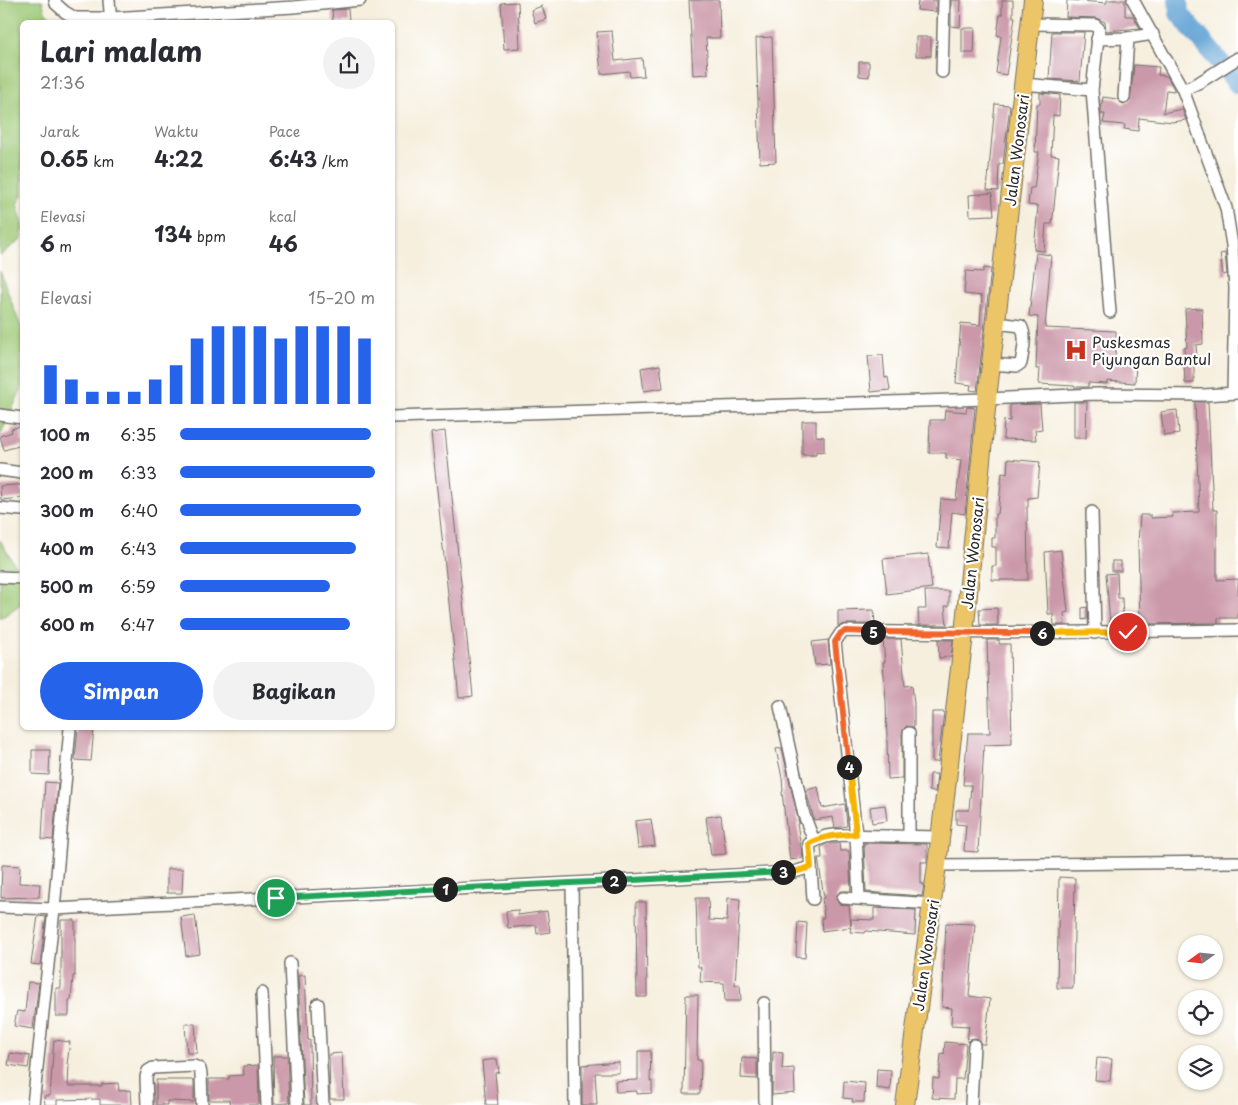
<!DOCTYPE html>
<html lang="id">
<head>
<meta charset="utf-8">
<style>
  body { margin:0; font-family:"Playpen Sans",sans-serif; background:#f2f2f3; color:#2b2b33; height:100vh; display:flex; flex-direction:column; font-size:19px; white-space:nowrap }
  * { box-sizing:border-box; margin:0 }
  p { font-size:16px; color:#7c7c81 }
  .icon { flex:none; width:28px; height:28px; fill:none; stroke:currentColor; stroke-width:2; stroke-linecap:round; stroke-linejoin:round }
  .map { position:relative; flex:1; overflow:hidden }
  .drawer { position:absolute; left:20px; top:20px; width:375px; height:710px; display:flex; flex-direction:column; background:#fff; border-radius:8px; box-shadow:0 1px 4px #0004 }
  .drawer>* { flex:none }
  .needle { width:32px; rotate:255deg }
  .buttons { position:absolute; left:1178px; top:935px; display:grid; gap:10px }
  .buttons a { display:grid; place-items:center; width:45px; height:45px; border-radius:50%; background:#fff; box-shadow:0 1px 4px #0004; font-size:25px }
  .pin { position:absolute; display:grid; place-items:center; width:42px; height:42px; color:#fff; margin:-21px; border:2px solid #fff; border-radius:50%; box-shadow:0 1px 5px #0007 }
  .km { position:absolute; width:25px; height:25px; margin:-12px; border-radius:50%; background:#222; color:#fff; font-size:14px; line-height:25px; text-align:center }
  .round { display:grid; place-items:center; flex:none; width:52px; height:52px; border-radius:26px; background:#f2f2f3 }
  .overview { display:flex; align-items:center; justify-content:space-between; height:85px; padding:0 20px }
  h1 { font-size:28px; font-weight:700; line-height:38px }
  .metrics { display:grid; grid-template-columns:repeat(3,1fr); gap:8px; height:85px; padding:5px 20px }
  .metrics div { display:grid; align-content:center }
  .metrics b { font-size:21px; font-weight:700 }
  .metrics small { font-size:14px; font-weight:400 }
  .metrics p { font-size:14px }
  .chart { height:140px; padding:10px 20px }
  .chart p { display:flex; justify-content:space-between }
  .chart svg { width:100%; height:90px; margin-top:5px; stroke:#2563eb; stroke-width:6 }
  .primary-button { display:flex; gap:10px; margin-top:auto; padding:10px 20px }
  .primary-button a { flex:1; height:58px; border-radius:30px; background:#2563eb; color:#fff; font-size:20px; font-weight:700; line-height:58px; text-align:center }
  .primary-button a+a { background:#f2f2f3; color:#2b2b33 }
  ul { padding:0 20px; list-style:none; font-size:16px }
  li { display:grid; grid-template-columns:80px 60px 1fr; align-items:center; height:38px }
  li i { height:12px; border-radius:6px; background:#2563eb }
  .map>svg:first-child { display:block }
  .green { fill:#9cc875; stroke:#647a50 }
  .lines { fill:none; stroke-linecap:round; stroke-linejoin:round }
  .river { stroke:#61a2d4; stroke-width:20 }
  .building { fill:#cb98a9 }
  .minor-casing { stroke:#72706a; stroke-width:14 }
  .highway-casing { stroke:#72706a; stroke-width:20 }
  .minor { stroke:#fff; stroke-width:11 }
  .highway { stroke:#edc569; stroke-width:18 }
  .split-1-casing { stroke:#fff; stroke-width:10 }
  .split-2-casing { stroke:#fff; stroke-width:10 }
  .split-3-casing { stroke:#fff; stroke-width:10 }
  .split-4-casing { stroke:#fff; stroke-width:10 }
  .split-5-casing { stroke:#fff; stroke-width:10 }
  .split-6-casing { stroke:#fff; stroke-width:10 }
  .split-7-casing { stroke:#fff; stroke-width:10 }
  .split-1 { stroke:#22a559; stroke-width:6 }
  .split-2 { stroke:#22a559; stroke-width:6 }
  .split-3 { stroke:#22a559; stroke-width:6 }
  .split-4 { stroke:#f5b400; stroke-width:6 }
  .split-5 { stroke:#f0652b; stroke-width:6 }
  .split-6 { stroke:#f0652b; stroke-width:6 }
  .split-7 { stroke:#f5b400; stroke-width:6 }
  .labels { text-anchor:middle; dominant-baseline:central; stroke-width:4.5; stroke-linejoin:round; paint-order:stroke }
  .street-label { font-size:15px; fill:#2b2b2b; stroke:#fff }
  .poi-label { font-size:15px; fill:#2b2b2b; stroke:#fff; text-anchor:start }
</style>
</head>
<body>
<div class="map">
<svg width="1238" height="1105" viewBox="0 0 1238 1105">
  <rect width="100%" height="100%" fill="#fff"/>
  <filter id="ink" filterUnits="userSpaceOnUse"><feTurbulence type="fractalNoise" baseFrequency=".02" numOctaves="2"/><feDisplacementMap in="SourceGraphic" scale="10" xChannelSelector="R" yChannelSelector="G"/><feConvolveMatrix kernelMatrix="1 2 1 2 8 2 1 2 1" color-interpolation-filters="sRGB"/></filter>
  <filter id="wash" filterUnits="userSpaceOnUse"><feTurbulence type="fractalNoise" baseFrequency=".0096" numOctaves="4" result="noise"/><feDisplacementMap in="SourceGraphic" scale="20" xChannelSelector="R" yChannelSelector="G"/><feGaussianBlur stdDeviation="1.12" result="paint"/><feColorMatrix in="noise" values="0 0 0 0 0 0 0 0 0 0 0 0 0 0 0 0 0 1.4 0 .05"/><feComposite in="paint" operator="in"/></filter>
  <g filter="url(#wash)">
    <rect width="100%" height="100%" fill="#f6efde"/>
    <g class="green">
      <path d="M0 0H42L45 11 55 22H22V195L17 204 22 221V238L0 256Z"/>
      <path d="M0 271 22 330 21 390 0 436Z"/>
      <path d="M0 540 22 577V603L0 619Z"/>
    </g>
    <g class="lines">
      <path class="river" d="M1178 0 1179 13 1238 84"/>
    </g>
    <g id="blocks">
      <g class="building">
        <path d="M689 0H719L720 38H706L708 74 693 75Z"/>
        <path d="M918 0H936V12L917 10Z"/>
        <path d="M951 0H961L960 27 951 26Z"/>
        <path d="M1002 0H1013V17H1015L1006 75 996 73 1001 36 997 35 1000 14 1002 15Z"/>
        <path d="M1067 0 1107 3V0H1125V16H1133L1140 28 1106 31 1105 22 1096 18 1066 17Z"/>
        <path d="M518 2 520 48 504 49 501 3Z"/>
        <path d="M542 6 546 19 535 23 531 10Z"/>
        <path d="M348 9 349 22H333L332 10Z"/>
        <path d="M962 28H975L974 53H962Z"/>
        <path d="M612 31 615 61 642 58 644 76 630 77 629 71 601 74 597 32Z"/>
        <path d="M1052 32H1084L1080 81 1049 79Z"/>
        <path d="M772 37 776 162 760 163 756 38Z"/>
        <rect x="916" y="37" width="15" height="19"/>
        <path d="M859 62H869V77L859 76Z"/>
        <path d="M1134 65 1159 67 1158 75 1167 76 1174 89V91L1166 90 1163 113 1182 109 1186 120 1172 122 1139 118 1138 131 1124 129 1125 125 1103 123 1105 114H1101V110L1103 97 1117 99 1123 104 1130 101Z"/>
        <path d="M1040 93 1060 95 1059 116 1053 115 1051 155 1059 156 1054 207 1052 224H1046L1044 251 1034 250 1038 206 1028 205 1030 188H1034L1039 152H1035L1037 104H1040Z"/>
        <path d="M995 104 1010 105 1003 164H999L998 191 987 190Z"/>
        <path d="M992 193 994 215 970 216 969 195Z"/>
        <path d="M1036 253 1051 255 1045 328 1116 331 1115 359 1136 360 1135 383 1107 381V384L1088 383V387H1074V386L1039 384 1040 369H1036L1038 317 1029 316Z"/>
        <path d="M1225 253 1227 274 1223 275 1220 254Z"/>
        <path d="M984 268 991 269 977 391 970 390 971 385 956 383 961 323 980 325 982 296 964 294 966 271 983 272Z"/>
        <path d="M1202 308 1203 344 1196 345 1197 359 1185 360 1184 348 1187 347 1185 309Z"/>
        <path d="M883 355 885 378 888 377 890 390 871 392 868 356Z"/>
        <path d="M1194 362V383H1185L1184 363Z"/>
        <path d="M660 365 663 388 644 391 641 368Z"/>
        <path d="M1074 402H1087L1086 438H1074Z"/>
        <path d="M1195 402H1208L1213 510H1217V580L1238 579V618H1218V623L1140 624 1138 543 1140 515H1151V518L1173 517 1172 513 1199 512Z"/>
        <path d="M1040 404 1042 429 1035 430 1036 440 1003 439 1004 420 1010 421V405Z"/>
        <path d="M967 407 975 408 965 514 952 512 949 548 937 547 941 499 956 500 961 460 946 458V453H929L930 420H944L945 410 966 412Z"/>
        <path d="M1177 410 1179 434 1164 436 1161 412Z"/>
        <path d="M802 421H816V436L824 437V452L816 451V455H802Z"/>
        <path d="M21 426 22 445 4 450 0 436 12 432 11 429Z"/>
        <path d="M445 431 473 696 459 698 431 433Z"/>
        <path d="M1008 459 1040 462 1037 497 1028 498V507H1027L1028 580H992V566H996V547H992V538H995V514H998L1002 473 1007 474Z"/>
        <path d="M17 485H22V498L1 500 0 486Z"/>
        <path d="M1061 550 1068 612 1064 613 1065 625H1054L1053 614H1048L1045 552Z"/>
        <path d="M928 554 932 588 887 594 883 559Z"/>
        <rect x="1112" y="561" width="9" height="10"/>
        <path d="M1117 573 1118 598H1122L1123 623 1110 624 1106 574Z"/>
        <path d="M925 591H949V606H945L947 625H919L918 609H926Z"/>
        <path d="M1087 607V619L1082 620V608Z"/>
        <path d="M997 608 998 625H980L979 609Z"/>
        <path d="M874 610 875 624H846L838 626V611Z"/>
        <path d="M883 639H901L905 686 912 685 914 704V727L906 726 902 733V778L888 779 886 701 883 662H885Z"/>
        <path d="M828 640 830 664 815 665 812 642Z"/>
        <path d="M938 640H953L951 657 939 658Z"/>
        <path d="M987 640H999V644H1010L1012 744 984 745 978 852 964 851 966 825 956 824V810H969L971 785H963L968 733H990Z"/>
        <path d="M932 712H944L938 762H932Z"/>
        <path d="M78 728H94L91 761 75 760Z"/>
        <path d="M782 748 799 823 797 824 803 858 790 860 782 792 783 791 782 778 776 749Z"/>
        <path d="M32 750H50L49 775 32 774Z"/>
        <path d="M930 774H937L935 792 929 791Z"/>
        <path d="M45 782 58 783 53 840 42 839Z"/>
        <path d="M818 787 822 808 845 804 847 826 835 828 833 817 814 820 806 790Z"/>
        <path d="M885 805 887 821 872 823 870 807Z"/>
        <path d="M721 815 726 854 711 855 706 817Z"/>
        <path d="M651 819 655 846 638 848 635 821Z"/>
        <path d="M828 843H839L840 851H849L851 891H840L836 898 839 904 849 906 851 926V919L874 920V908L916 910 915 935 866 931 865 933 850 932 851 927 822 931 821 918H824L822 898H824L818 858H822L821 847Z"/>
        <path d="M864 843 927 844V862H921V884H924L922 896 866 892Z"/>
        <path d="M2 865 20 866 19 883 40 884 39 897 1 898Z"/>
        <path d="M167 869H183L182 893H167Z"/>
        <path d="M1059 877 1075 878 1073 988H1057Z"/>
        <path d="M696 898H708L709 920 727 921 728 898 740 899 735 985H740L741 1001H725L724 983 700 982 701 967H698Z"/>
        <path d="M636 902H646L647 997H637Z"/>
        <path d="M518 910V915L547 911 550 932 537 934 536 925 508 928 506 911Z"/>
        <path d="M195 915 200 954 186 956 181 917Z"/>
        <path d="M38 916 46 917 40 965 31 964Z"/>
        <path d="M61 920H75V976H73L71 1000H69V1016H56V988H61Z"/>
        <path d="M798 922 807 923 805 958 796 957Z"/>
        <path d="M946 923 975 924 969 996 990 999 985 1044H981L978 1039 975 1038 970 1039 967 1042 969 1026 951 1025 952 1008 942 1007Z"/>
        <path d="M305 975 308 1040H310L311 1105H304L298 976Z"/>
        <path d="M28 982 39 983 33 1029 14 1026 17 1011 25 1012Z"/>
        <path d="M686 995H698L697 1060H701L700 1094H684Z"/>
        <path d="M185 1024H195L197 1053H187Z"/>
        <path d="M54 1040 70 1042 67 1064H69L68 1086H102V1084L118 1083 119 1091 131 1090 132 1105H100V1099L57 1100V1105H45L44 1096H50Z"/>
        <path d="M945 1042 966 1044 963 1079H955L954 1099 932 1098 933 1078 939 1079 941 1053 944 1054Z"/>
        <path d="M638 1051H651L650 1081H652V1093L637 1094V1091L616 1092 615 1081 638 1080Z"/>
        <path d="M773 1052 783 1053 782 1069 794 1068 795 1093 772 1095Z"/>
        <path d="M10 1053 30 1056 28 1068 8 1065Z"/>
        <path d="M342 1053 344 1099H330L329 1054Z"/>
        <path d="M273 1056H287L289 1103 274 1104Z"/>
        <path d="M742 1058 757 1059V1079L741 1078Z"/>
        <path d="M1097 1058 1112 1059 1110 1081 1095 1080Z"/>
        <path d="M497 1059 499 1072 495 1073 498 1105H486L482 1061Z"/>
        <path d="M619 1062V1073H595L597 1105H582V1065Z"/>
        <path d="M258 1065 259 1105H230L229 1100H209V1079H229V1076L244 1075 243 1066Z"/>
        <path d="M877 1069 891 1070 890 1090 876 1088Z"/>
        <path d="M156 1080H194V1102L167 1101V1105H156Z"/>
        <path d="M844 1081 865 1083 864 1102H852L853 1099 843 1098Z"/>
      </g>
    </g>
  </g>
  <g filter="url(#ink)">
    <use href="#blocks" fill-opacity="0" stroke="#72706a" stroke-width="1"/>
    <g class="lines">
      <defs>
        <g id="minor">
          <path d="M55 0 56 4 65 12 75 18H111L294 7 360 0"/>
          <path d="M109 0 111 22"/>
          <path d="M1133 0 1183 90 1226 208 1232 245 1235 288 1233 393"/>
          <path d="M1030 24 1095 25 1099 29 1092 90 1110 312"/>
          <path d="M1097 39 1128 38 1153 34"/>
          <path d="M942 72 944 0"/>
          <path d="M1023 84 1092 90"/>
          <path d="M1183 90 1200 82 1238 58"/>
          <path d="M1124 97 1128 38"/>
          <path d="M991 364 1017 366 1021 363C1023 351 1027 337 1021 326L996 323"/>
          <path d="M0 415 22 418"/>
          <path d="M392 417 987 399 1095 394 1203 395 1238 393"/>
          <path d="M0 470 22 473"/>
          <path d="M0 508 22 510"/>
          <path d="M1092 512 1095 633"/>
          <path d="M0 577 22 578"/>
          <path d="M780 706 804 815 814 841"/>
          <path d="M909 733V836"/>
          <path d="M937 865 1238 862"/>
          <path d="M811 867 813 899"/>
          <path d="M572 883 575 1105"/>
          <path d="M843 898 932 904"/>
          <path d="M859 898 856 835 835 642 841 633 846 631C977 634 1107 632 1238 630"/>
          <path d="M0 907 54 909 794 872 811 867 809 844 826 836 835 835 940 837"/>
          <path d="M290 963 297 1105"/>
          <path d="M262 993 267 1105"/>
          <path d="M764 1003 765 1105"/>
          <path d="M318 1004 323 1105"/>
          <path d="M33 1105 54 909 70 728"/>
          <path d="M147 1105 146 1077 148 1071 153 1068 194 1066 200 1069 201 1074 202 1105"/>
          <path d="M971 1105 974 1045"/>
        </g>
        <path id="highway" d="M905 1105 937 865 964 634 987 399 1033 0"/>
      </defs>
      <use href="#minor" class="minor-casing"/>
      <use href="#highway" class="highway-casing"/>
      <use href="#minor" class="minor"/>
      <use href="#highway" class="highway"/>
    </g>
  </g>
  <g class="lines" filter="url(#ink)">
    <defs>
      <path id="split-1" d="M276 898 445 889"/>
      <path id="split-2" d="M445 889 614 881"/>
      <path id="split-3" d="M614 881 783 872"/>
      <path id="split-4" d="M783 872H794L811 867 809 844C825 835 839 835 856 834L849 767"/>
      <path id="split-5" d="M849 767 835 642 841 633 846 631 873 632"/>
      <path id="split-6" d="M873 632 1042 633"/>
      <path id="split-7" d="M1042 633 1128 632"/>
    </defs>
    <use href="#split-1" class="split-1-casing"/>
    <use href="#split-2" class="split-2-casing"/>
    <use href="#split-3" class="split-3-casing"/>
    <use href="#split-4" class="split-4-casing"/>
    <use href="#split-5" class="split-5-casing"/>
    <use href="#split-6" class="split-6-casing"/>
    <use href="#split-7" class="split-7-casing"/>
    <use href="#split-1" class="split-1"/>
    <use href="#split-2" class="split-2"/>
    <use href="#split-3" class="split-3"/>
    <use href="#split-4" class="split-4"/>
    <use href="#split-5" class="split-5"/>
    <use href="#split-6" class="split-6"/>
    <use href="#split-7" class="split-7"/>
  </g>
  <defs>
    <symbol id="hospital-bare" viewBox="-9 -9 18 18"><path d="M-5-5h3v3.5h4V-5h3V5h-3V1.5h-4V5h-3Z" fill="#c8321e" stroke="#fff" stroke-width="2.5" paint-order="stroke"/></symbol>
  </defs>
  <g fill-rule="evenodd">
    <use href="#hospital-bare" x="1060" y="334" width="32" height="32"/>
  </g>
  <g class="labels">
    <g class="street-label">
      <text transform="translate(1016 150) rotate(-83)">Jalan Wonosari</text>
      <text transform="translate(972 553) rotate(-84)">Jalan Wonosari</text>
      <text transform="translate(925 955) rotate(-82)">Jalan Wonosari</text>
    </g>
    <g class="poi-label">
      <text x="1092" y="341">Puskesmas<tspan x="1092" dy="17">Piyungan Bantul</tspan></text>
    </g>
  </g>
</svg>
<div class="buttons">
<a><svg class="needle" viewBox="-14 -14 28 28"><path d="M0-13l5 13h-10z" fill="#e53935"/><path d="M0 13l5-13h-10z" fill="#7c7c81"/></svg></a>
<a><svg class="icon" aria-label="locate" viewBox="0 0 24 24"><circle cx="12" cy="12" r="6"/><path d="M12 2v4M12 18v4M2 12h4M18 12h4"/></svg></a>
<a><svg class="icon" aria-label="layers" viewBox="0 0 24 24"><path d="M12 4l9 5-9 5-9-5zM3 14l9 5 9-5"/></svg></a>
</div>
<div class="pin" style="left:276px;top:898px;background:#1e9e55"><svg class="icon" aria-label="arrive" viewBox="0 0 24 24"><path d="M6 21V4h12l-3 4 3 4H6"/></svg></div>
<div class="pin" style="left:1128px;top:632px;background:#d93025"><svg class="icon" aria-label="check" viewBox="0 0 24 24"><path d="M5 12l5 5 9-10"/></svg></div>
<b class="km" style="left:445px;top:889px">1</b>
<b class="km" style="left:614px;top:881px">2</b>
<b class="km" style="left:783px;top:872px">3</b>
<b class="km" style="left:849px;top:767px">4</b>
<b class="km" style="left:873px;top:632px">5</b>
<b class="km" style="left:1042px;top:633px">6</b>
<section class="drawer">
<div class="overview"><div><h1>Lari malam</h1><p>21:36</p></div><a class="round"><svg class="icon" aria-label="share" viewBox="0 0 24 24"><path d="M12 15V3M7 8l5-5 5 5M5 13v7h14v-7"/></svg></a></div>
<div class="metrics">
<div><p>Jarak</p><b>0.65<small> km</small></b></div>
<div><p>Waktu</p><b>4:22</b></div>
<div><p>Pace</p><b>6:43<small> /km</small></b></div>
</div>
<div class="metrics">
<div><p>Elevasi</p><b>6<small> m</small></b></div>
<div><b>134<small> bpm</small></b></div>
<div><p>kcal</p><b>46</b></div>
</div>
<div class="chart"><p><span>Elevasi</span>15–20 m</p>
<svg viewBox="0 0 160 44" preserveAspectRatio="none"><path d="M5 44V25M15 44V32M25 44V38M35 44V38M45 44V38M55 44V32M65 44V25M75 44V12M85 44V6M95 44V6M105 44V6M115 44V12M125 44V6M135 44V6M145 44V6M155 44V12"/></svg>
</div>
<ul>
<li><b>100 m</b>6:35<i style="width:98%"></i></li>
<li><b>200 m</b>6:33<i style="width:100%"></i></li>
<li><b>300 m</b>6:40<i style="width:93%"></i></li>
<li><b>400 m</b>6:43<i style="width:90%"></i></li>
<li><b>500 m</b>6:59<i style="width:77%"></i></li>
<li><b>600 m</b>6:47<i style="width:87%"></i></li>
</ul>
<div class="primary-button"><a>Simpan</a><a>Bagikan</a></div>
</section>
</div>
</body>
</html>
